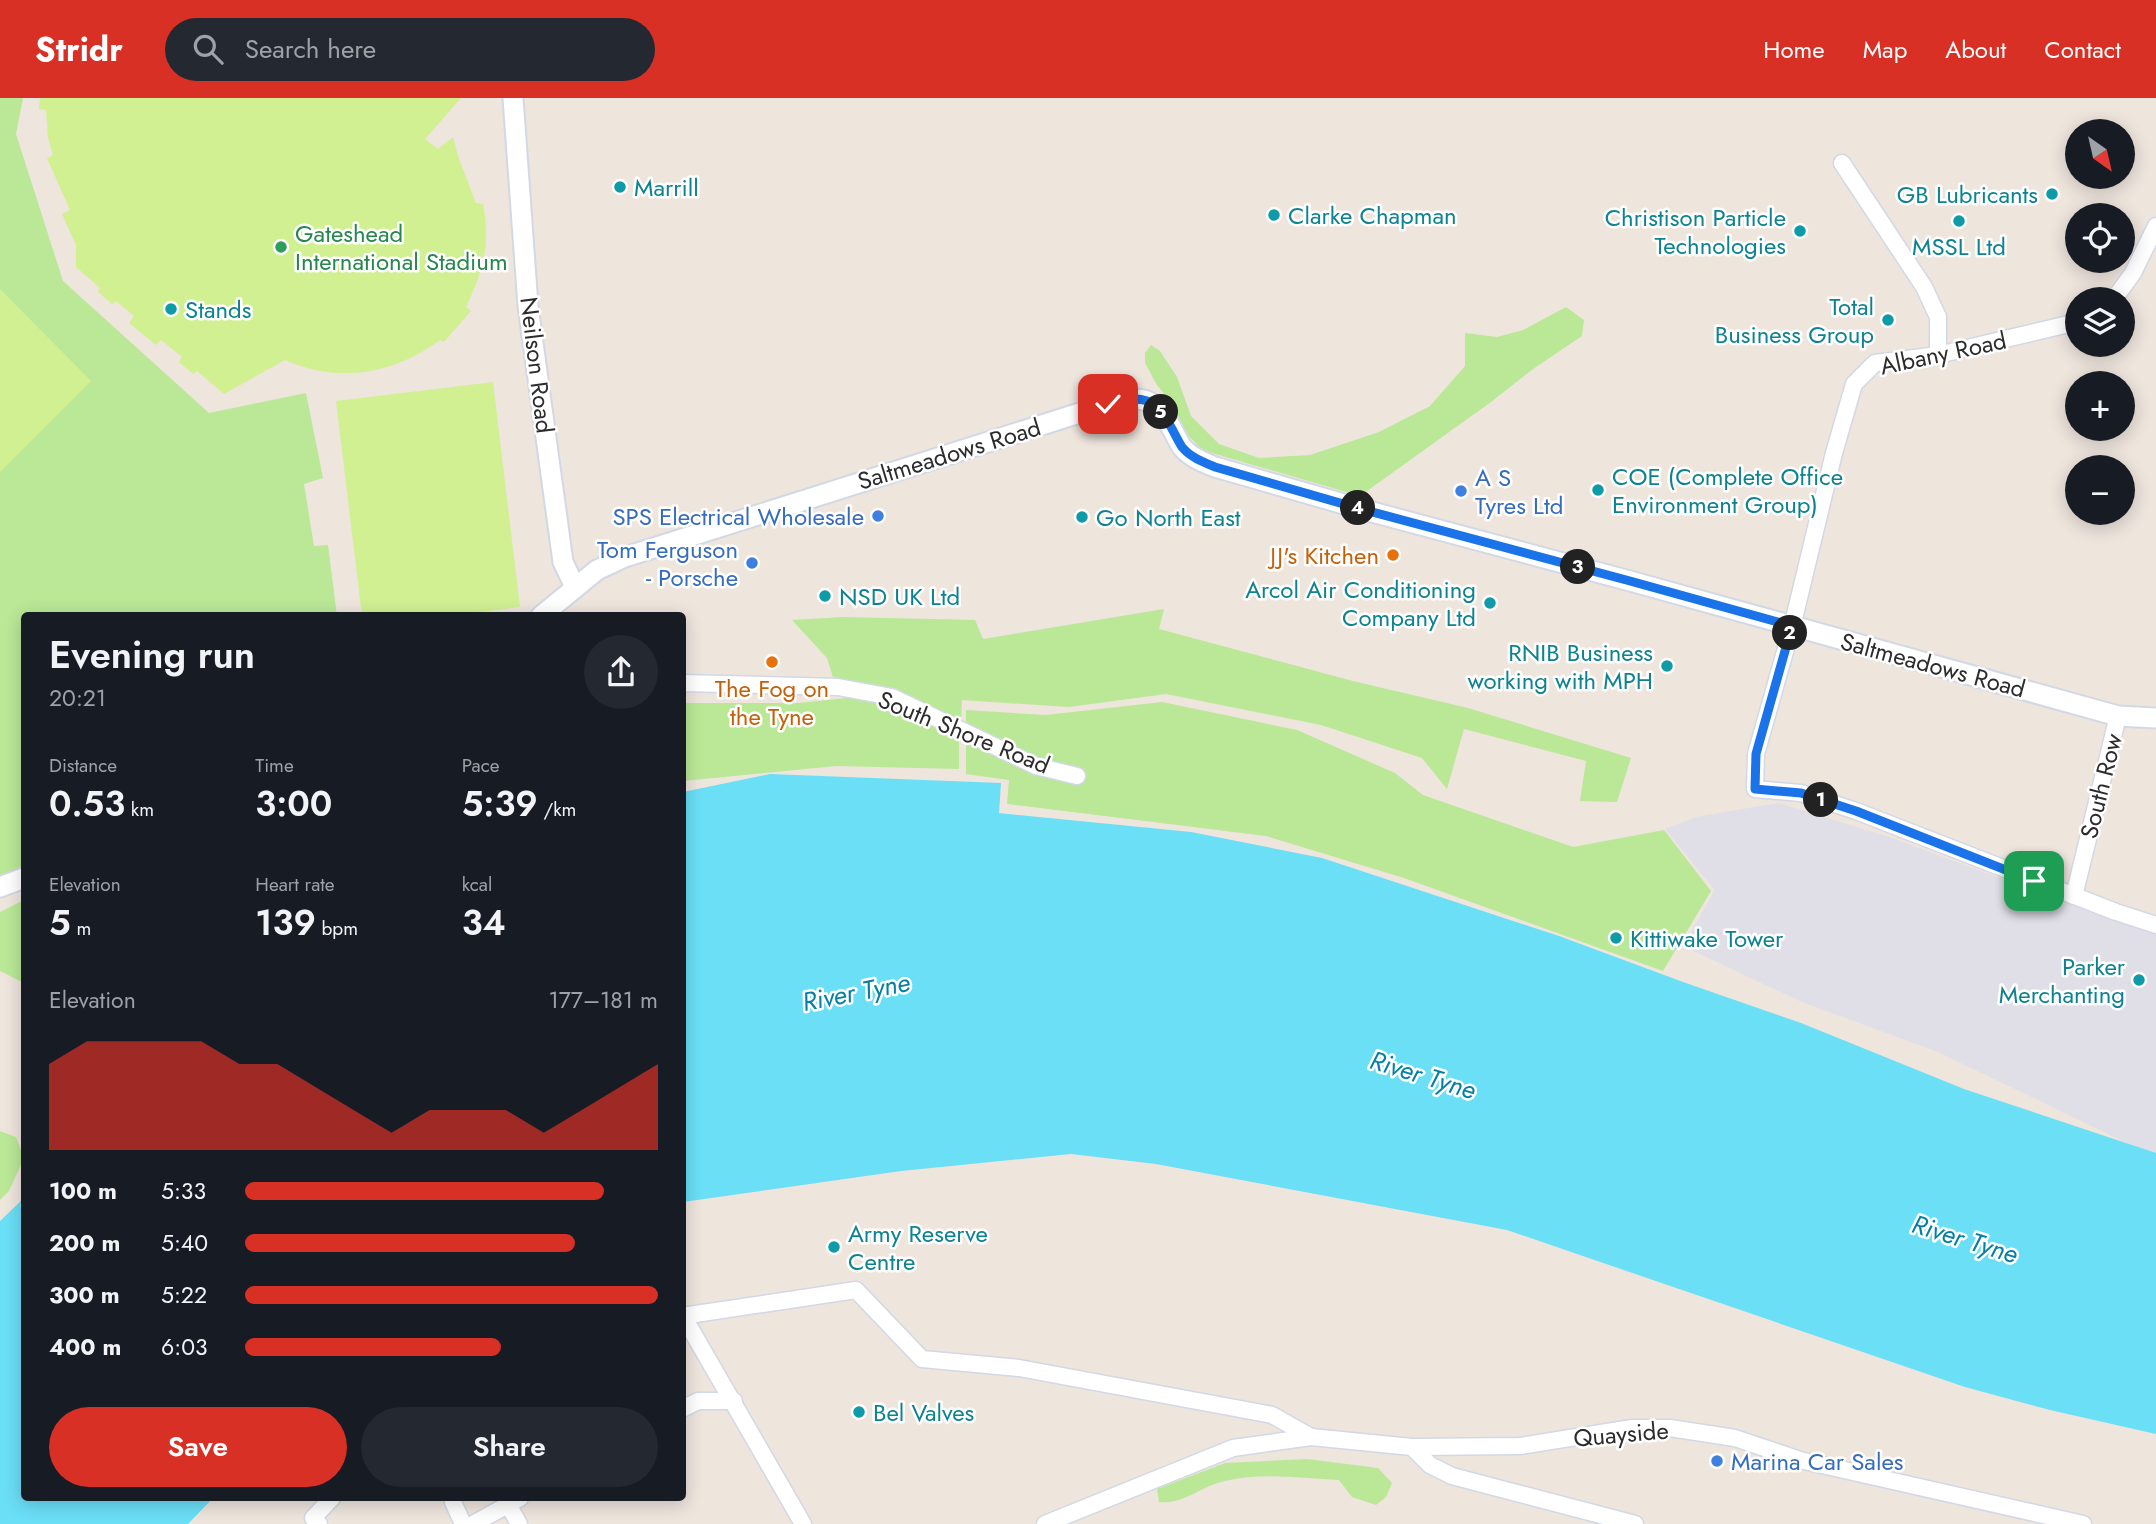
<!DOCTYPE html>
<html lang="en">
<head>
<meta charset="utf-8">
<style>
  body { margin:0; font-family:Jost,sans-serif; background:#242831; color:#f1f3f6; height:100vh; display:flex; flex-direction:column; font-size:26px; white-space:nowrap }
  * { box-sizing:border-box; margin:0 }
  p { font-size:23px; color:#9ea1a6 }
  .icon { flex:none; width:38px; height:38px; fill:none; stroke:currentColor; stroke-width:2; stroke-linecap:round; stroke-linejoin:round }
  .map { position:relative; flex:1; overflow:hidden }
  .sheet { position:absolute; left:21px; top:514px; width:665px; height:889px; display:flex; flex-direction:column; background:#171b24; border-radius:7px; box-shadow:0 4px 18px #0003 }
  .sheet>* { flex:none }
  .needle { width:46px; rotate:146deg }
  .tools { position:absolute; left:2065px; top:21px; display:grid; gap:14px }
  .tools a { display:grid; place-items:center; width:70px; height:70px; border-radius:50%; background:#171b24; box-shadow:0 4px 18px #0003; font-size:35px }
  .pin { position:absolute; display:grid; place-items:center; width:60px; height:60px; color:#fff; margin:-30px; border-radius:14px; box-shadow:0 4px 10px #0006 }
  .km { position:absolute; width:35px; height:35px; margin:-18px; border-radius:50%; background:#222; color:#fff; font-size:19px; line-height:35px; text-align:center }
  .round { display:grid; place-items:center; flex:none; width:74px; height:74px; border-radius:37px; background:#242831 }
  .summary { display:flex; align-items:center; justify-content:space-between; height:119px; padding:0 28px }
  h1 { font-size:38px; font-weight:600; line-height:52px }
  .stats { display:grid; grid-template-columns:repeat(3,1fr); gap:10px; height:119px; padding:7px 28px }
  .stats div { display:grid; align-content:center }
  .stats b { font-size:35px; font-weight:600 }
  .stats small { font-size:19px; font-weight:400 }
  .stats p { font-size:19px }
  .chart { height:196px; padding:14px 28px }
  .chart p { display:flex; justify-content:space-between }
  .chart svg { width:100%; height:126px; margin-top:7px; fill:#d93025; opacity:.7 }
  .action { display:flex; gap:14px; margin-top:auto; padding:14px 28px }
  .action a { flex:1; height:80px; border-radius:42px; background:#d93025; color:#fff; font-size:28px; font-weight:600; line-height:80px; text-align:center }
  .action a+a { background:#242831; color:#f1f3f6 }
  ul { padding:0 28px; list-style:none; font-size:23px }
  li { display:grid; grid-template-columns:112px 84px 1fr; align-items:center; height:52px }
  li i { height:18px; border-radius:9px; background:#d93025 }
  header { display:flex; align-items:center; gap:42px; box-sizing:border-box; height:98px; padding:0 35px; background:#d93025; color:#fff }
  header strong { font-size:33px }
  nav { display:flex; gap:38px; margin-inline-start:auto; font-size:24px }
  .search { width:490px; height:63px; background:#242831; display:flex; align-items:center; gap:18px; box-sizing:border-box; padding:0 24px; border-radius:38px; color:#9ea1a6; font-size:26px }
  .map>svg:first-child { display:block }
  .industrial { fill:#e0dee6 }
  .green { fill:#bae897 }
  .pitch { fill:#d1f092 }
  .water { fill:#6adff6 }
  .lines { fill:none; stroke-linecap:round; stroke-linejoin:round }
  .minor-casing { stroke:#d2d8e5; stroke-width:19 }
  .tertiary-casing { stroke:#d2d8e5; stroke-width:23 }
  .minor { stroke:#fff; stroke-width:16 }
  .tertiary { stroke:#fff; stroke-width:19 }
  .route-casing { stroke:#fff; stroke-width:14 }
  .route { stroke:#1a73e8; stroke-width:9 }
  .culture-dot { fill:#0f9aa8; stroke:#fff; stroke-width:2.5 }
  .leisure-dot { fill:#2e9e5b; stroke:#fff; stroke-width:2.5 }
  .shop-dot { fill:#3f7fe0; stroke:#fff; stroke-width:2.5 }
  .food-dot { fill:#e8710a; stroke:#fff; stroke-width:2.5 }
  .labels { text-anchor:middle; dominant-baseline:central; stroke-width:5; stroke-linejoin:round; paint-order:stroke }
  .culture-label { font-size:24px; fill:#0d838f; stroke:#fff; text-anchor:start }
  .leisure-label { font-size:24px; fill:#27864d; stroke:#fff; text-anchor:start }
  .street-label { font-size:24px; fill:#2c2c2c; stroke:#fff }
  .shop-label { font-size:24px; fill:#366cbe; stroke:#fff; text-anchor:start }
  .food-label { font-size:24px; fill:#c56008; stroke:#fff; text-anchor:end }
  .water-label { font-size:26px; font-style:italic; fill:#057fa6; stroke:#fff }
</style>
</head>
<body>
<header>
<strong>Stridr</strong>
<div class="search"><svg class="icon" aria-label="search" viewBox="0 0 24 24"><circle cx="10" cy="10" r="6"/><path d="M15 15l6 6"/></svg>Search here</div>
<nav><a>Home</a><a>Map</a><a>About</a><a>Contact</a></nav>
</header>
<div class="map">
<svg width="2156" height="1426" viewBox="0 0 2156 1426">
  <rect width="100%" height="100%" fill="#eee5dd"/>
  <path class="industrial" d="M1779 705 1889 739 2121 825 2156 835V1055L2137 1050 1938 954 1802 904 1683 848 1715 792 1665 731 1696 719Z"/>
  <g class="green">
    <path d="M0 0H23L16 36 63 183 209 315 306 295 323 380 304 386 314 448 328 447 337 518H24V767L0 779Z"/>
    <path d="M1566 209 1584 222 1582 238 1533 271 1491 304 1360 398 1202 352 1186 335 1173 306 1157 287 1145 265V255L1151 247 1160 253 1177 279 1191 318 1219 346 1259 360 1310 357 1379 334 1430 308 1465 268V235L1497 239 1523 232Z"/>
    <path d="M1164 511 1159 531 1353 583 1468 610 1631 660 1617 704 1580 703 1586 663 1464 631 1447 691 1422 660 1321 627 1166 596 1069 609 962 602 961 621 894 595 833 579 827 560 792 522 843 519 975 522 983 541Z"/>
    <path d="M856 599 906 614 959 639V671L836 668 683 683V605H799Z"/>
    <path d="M1162 604 1297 632 1395 675 1423 697 1573 749 1664 732 1711 793 1663 873 1404 780 1266 738 1007 706 1009 682 966 676V612L1046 617Z"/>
    <path d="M24 802V885L0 873V814Z"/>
    <path d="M0 1033 16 1039 24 1060 9 1093 0 1102Z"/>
    <path d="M1307 1361 1378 1370 1392 1385 1386 1399 1376 1407 1352 1399 1339 1382C1302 1380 1261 1374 1225 1383 1201 1388 1183 1407 1159 1404L1157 1391 1225 1365Z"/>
  </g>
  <g class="pitch">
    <path d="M40 0H461L425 41 438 51 453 39 459 61 476 105 483 106C491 145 483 174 466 209L471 213 444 244 440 242C394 276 338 286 285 262L224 296 197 273 193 276 179 264 182 259 161 242 156 247 129 225 134 218 116 203 112 206 98 194 100 190 76 169V147L62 116 70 112 47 60 53 57 48 40 46 12 39 11Z"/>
    <path d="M0 191 91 283 0 374Z"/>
    <path d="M493 284 520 509 446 518H362L336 303Z"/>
  </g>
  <g class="water">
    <path d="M770 676 1001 685 999 715 1191 734 1322 760 1559 838 1683 884 1801 925 1964 991 2156 1055V1336L2050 1312 1965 1289 1507 1132 1156 1066 1071 1056 901 1073 683 1104V694Z"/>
    <path d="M24 1100V1400H213L188 1426H0V1123Z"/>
  </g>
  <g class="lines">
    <defs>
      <g id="minor">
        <path d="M1842 65 1924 189 1938 219V257"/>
        <path d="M2114 201 2133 175 2156 128"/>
        <path d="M2077 224 1938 257 1875 265 1854 286 1834 355 1792 529 1756 656 1755 691 1801 695 1856 713 2116 814 2156 827"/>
        <path d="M682 585 838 589 892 599 1036 668 1077 678"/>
        <path d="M2074 798 2118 618"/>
        <path d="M682 1216 803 1426"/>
        <path d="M682 1218 856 1192 922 1261 1019 1270 1272 1317 1311 1339"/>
        <path d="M682 1311 698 1303H734"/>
        <path d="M1412 1349 1430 1367 1452 1378 1635 1426"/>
        <path d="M453 1404 463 1426"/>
        <path d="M508 1406 519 1426"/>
        <path d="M319 1426 313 1420 332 1400"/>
        <path d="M473 1426 520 1400"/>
        <path d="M1045 1426 1233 1350 1311 1339 1412 1349 1520 1348 1632 1330H1670L1735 1340 1800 1362 2083 1426"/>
      </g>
      <g id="tertiary">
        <path d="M513 0 528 208 563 464 575 489"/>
        <path d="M541 518 597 472 625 459 1108 306C1142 297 1153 298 1171 329 1175 336 1178 343 1182 349 1190 359 1203 364 1215 369L1361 411 1630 483 2118 618 2156 620"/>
        <path d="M0 789 24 780"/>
      </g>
    </defs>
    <use href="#minor" class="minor-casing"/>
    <use href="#tertiary" class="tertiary-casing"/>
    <use href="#minor" class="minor"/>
    <use href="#tertiary" class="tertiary"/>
  </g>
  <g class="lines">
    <defs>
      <path id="route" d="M1108 306C1142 297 1153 298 1171 329 1175 336 1178 343 1182 349 1190 359 1203 364 1215 369L1361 411 1630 483 1792 528 1756 656 1755 691 1801 695 1856 713 2034 783"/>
    </defs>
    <use href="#route" class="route-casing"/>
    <use href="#route" class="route"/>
  </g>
  <g class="culture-dot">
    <circle cx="620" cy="89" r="7"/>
    <circle cx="2052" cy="96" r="7"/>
    <circle cx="1274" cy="117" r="7"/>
    <circle cx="1959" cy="123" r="7"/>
    <circle cx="1800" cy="133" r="7"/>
    <circle cx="171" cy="211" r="7"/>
    <circle cx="1888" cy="222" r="7"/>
    <circle cx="1598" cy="392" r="7"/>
    <circle cx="1082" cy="419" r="7"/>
    <circle cx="825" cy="498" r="7"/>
    <circle cx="1490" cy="505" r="7"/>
    <circle cx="1667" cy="568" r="7"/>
    <circle cx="1616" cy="840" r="7"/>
    <circle cx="2139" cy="882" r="7"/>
    <circle cx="834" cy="1149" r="7"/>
    <circle cx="859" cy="1314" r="7"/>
  </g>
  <circle class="leisure-dot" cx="281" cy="149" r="7"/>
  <g class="shop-dot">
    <circle cx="1461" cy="393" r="7"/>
    <circle cx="878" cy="418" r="7"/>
    <circle cx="752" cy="465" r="7"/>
    <circle cx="1717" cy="1363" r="7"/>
  </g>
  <g class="food-dot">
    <circle cx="1393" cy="457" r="7"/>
    <circle cx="772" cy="564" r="7"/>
  </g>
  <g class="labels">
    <g class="culture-label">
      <text x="634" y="89">Marrill</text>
      <text x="2038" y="96" text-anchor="end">GB Lubricants</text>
      <text x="1288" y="117">Clarke Chapman</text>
      <text x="1786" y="119" text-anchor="end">Christison Particle<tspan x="1786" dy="28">Technologies</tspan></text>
      <text x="1959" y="148" text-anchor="middle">MSSL Ltd</text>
      <text x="1874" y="208" text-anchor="end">Total<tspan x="1874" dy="28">Business Group</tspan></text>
      <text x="185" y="211">Stands</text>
      <text x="1612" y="378">COE (Complete Office<tspan x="1612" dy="28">Environment Group)</tspan></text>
      <text x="1096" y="419">Go North East</text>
      <text x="1476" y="491" text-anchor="end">Arcol Air Conditioning<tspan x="1476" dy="28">Company Ltd</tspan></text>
      <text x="839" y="498">NSD UK Ltd</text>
      <text x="1653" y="554" text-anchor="end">RNIB Business<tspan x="1653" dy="28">working with MPH</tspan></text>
      <text x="1630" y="840">Kittiwake Tower</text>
      <text x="2125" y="868" text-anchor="end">Parker<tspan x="2125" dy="28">Merchanting</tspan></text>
      <text x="848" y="1135">Army Reserve<tspan x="848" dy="28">Centre</tspan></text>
      <text x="873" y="1314">Bel Valves</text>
    </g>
    <g class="leisure-label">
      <text x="295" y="135">Gateshead<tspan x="295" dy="28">International Stadium</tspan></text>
    </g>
    <g class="street-label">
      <text transform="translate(1943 255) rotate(-12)">Albany Road</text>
      <text transform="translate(537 267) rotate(83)">Neilson Road</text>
      <text transform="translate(949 356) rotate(-17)">Saltmeadows Road</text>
      <text transform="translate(1933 567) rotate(15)">Saltmeadows Road</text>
      <text transform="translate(964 634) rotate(22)">South Shore Road</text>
      <text transform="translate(2101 688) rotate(-76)">South Row</text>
      <text transform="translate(1621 1336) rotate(-5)">Quayside</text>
    </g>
    <g class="shop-label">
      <text x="1475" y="379">A S<tspan x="1475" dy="28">Tyres Ltd</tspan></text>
      <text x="864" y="418" text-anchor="end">SPS Electrical Wholesale</text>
      <text x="738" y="451" text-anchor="end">Tom Ferguson<tspan x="738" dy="28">- Porsche</tspan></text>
      <text x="1731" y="1363">Marina Car Sales</text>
    </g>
    <g class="food-label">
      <text x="1379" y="457">JJ's Kitchen</text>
      <text x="772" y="590" text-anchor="middle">The Fog on<tspan x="772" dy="28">the Tyne</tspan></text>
    </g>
    <g class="water-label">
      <text transform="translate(856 894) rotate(-11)">River Tyne</text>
      <text transform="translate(1423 977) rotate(17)">River Tyne</text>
      <text transform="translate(1965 1141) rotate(17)">River Tyne</text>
    </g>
  </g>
</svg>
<div class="tools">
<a><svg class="needle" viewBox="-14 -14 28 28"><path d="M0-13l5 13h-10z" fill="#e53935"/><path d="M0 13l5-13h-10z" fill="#9ea1a6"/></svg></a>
<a><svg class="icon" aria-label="locate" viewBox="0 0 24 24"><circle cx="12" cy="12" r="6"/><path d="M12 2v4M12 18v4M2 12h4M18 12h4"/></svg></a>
<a><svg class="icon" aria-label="layers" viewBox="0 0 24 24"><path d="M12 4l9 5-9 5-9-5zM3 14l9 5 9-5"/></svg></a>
<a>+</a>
<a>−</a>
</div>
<div class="pin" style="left:2034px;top:783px;background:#1e9e55"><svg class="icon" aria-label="arrive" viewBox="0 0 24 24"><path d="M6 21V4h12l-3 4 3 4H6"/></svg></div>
<div class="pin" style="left:1108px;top:306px;background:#d93025"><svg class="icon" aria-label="check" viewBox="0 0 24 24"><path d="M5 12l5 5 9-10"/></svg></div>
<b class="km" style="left:1821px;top:702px">1</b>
<b class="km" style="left:1790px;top:535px">2</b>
<b class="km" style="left:1578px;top:469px">3</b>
<b class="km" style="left:1358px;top:410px">4</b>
<b class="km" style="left:1161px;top:314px">5</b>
<section class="sheet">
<div class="summary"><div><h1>Evening run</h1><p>20:21</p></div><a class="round"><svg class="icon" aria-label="share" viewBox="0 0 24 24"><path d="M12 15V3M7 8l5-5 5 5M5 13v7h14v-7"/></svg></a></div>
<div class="stats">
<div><p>Distance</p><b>0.53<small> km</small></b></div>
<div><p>Time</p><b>3:00</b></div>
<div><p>Pace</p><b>5:39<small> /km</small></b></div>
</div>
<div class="stats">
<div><p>Elevation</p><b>5<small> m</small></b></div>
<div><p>Heart rate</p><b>139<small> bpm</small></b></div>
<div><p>kcal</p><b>34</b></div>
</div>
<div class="chart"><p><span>Elevation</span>177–181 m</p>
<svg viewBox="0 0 160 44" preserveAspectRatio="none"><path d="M0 44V14L10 6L20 6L30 6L40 6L50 14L60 14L70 22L80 30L90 38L100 30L110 30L120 30L130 38L140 30L150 22L160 14V44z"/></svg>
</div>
<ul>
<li><b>100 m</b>5:33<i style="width:87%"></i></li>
<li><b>200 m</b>5:40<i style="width:80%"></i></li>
<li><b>300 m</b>5:22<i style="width:100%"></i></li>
<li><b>400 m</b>6:03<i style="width:62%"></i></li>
</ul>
<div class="action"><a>Save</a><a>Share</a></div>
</section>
</div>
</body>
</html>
